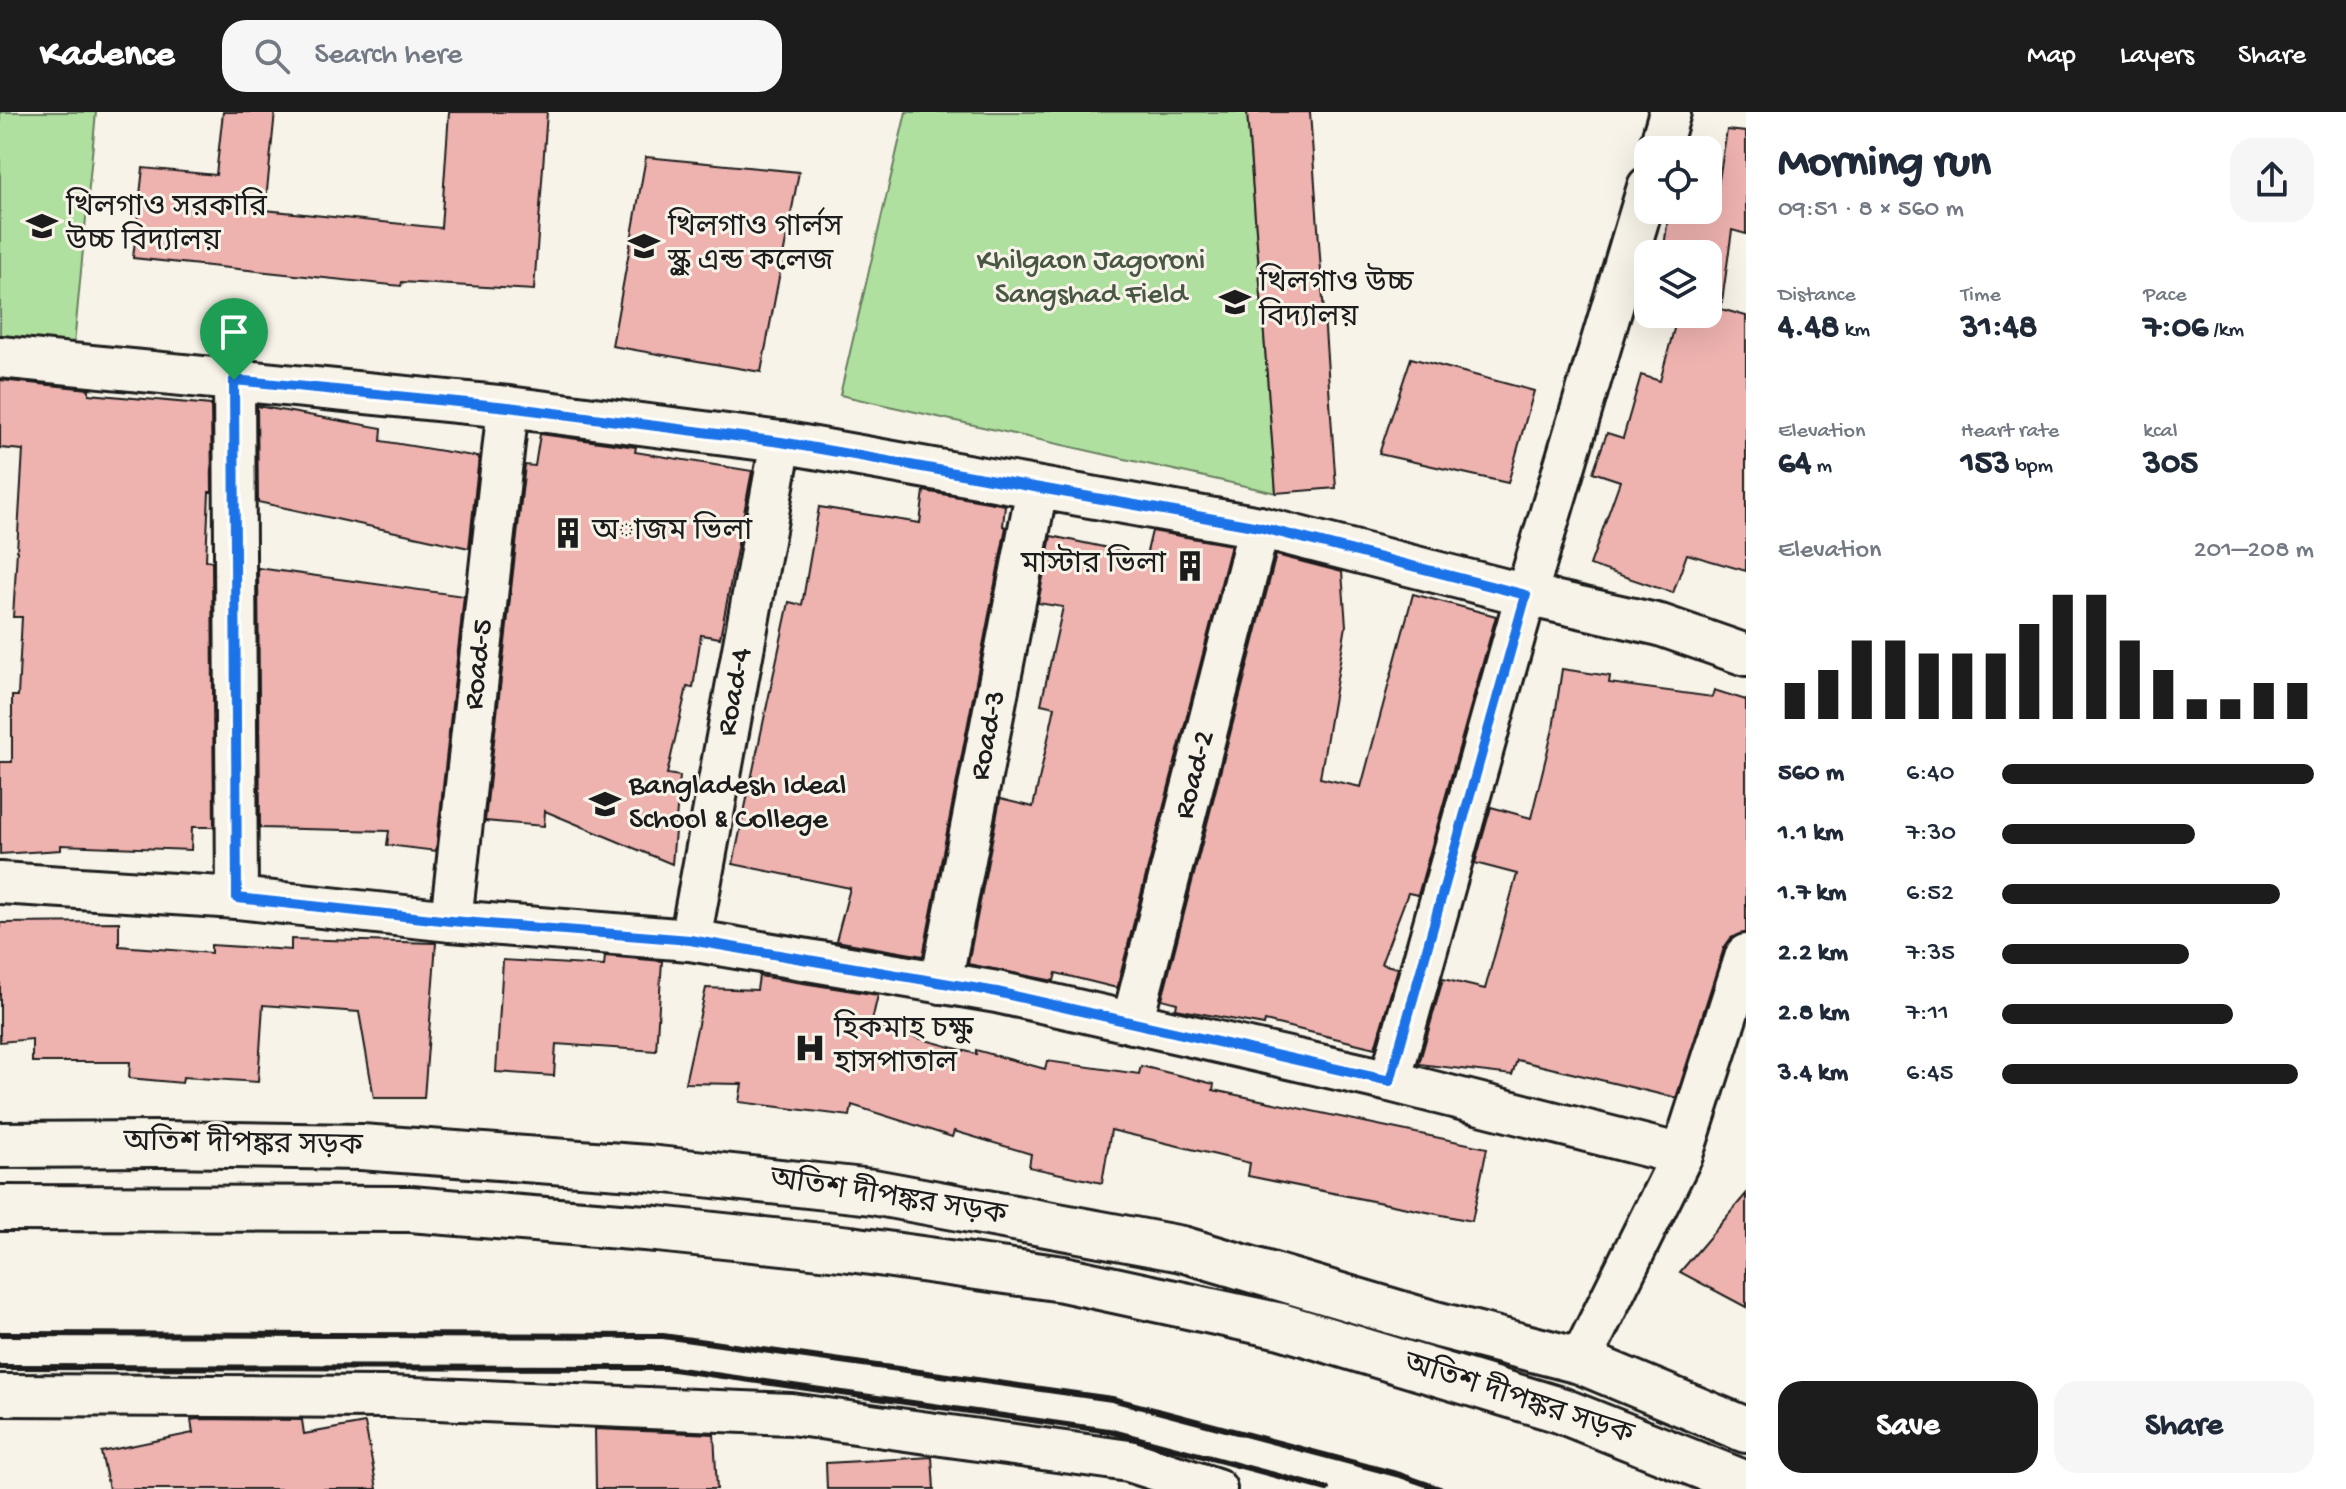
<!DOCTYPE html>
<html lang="en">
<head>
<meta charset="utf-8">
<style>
  body { margin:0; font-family:"Gochi Hand","Noto Sans Bengali",sans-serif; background:#f6f6f7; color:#1f2937; height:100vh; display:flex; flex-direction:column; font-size:30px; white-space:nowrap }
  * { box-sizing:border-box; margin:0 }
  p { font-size:26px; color:#747a83 }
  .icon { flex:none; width:44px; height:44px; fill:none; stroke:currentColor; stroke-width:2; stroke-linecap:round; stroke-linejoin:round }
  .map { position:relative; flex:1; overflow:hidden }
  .sheet { display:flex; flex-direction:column; background:#fff; width:600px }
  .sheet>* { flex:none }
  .tools { position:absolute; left:1634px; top:24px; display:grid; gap:16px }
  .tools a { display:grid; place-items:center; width:88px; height:88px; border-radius:16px; background:#fff; box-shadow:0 8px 32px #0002; font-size:40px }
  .pin { position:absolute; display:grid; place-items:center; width:68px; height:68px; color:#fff; margin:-82px -34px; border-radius:50% 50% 50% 0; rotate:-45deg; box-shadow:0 0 8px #0007 }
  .pin .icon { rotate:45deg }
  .round { display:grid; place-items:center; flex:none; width:84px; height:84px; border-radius:24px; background:#f6f6f7 }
  .summary { display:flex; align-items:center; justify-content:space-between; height:136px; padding:0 32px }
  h1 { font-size:44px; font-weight:700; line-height:60px }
  .metrics { display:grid; grid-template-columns:repeat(3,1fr); gap:12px; height:136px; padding:8px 32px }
  .metrics div { display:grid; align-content:center }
  .metrics b { font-size:34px; font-weight:700 }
  .metrics small { font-size:22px; font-weight:400 }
  .metrics p { font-size:22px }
  .chart { height:224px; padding:16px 32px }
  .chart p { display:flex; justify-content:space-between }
  .chart svg { width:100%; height:144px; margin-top:8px; stroke:#1c1c1c; stroke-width:6 }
  .cta { display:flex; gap:16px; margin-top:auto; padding:16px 32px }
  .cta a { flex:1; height:92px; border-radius:24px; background:#1c1c1c; color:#fff; font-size:32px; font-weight:700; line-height:92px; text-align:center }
  .cta a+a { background:#f6f6f7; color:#1f2937 }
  ul { padding:0 32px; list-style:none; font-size:26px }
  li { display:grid; grid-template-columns:128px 96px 1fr; align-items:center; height:60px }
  li i { height:20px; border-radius:10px; background:#1c1c1c }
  header { display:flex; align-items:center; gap:48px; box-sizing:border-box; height:112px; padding:0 40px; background:#1c1c1c; color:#fff }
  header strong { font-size:38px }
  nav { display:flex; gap:44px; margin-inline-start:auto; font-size:28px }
  .search { width:560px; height:72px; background:#f6f6f7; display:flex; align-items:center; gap:20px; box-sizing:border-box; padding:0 28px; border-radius:24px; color:#747a83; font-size:30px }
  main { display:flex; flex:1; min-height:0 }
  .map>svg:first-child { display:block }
  .green { fill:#b0e0a0; stroke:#667e5e; stroke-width:2 }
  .building { fill:#eeb2af; stroke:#1c1c1c; stroke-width:2 }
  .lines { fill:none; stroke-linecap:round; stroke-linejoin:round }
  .minor-casing { stroke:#1c1c1c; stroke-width:46 }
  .primary-casing { stroke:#1c1c1c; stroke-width:50 }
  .minor { stroke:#f7f3e8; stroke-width:40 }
  .primary { stroke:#f7f3e8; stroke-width:44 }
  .rail { stroke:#1c1c1c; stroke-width:6 }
  .route-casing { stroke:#fff; stroke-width:16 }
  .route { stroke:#1a73e8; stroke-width:10 }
  .labels { text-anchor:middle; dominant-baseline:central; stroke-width:6; stroke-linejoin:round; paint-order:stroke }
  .poi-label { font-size:30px; fill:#1c1c1c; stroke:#f7f3e8; text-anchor:start }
  .park-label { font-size:30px; fill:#485744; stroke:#f7f3e8 }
  .street-label { font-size:30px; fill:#1c1c1c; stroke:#f7f3e8 }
</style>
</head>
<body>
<header>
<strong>Kadence</strong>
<div class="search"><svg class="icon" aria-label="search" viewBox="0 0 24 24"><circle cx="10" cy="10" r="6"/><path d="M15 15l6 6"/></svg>Search here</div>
<nav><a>Map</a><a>Layers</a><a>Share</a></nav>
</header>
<main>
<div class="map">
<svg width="1746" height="1377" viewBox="0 0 1746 1377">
  <rect width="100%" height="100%" fill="#f7f3e8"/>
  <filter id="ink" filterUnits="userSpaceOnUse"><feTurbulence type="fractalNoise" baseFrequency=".0125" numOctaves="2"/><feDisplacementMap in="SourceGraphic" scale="16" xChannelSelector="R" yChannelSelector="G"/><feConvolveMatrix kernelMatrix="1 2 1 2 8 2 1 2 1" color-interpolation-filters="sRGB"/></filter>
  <g filter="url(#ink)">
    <g class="green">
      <path d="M0 0H96L74 233 0 228Z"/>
      <path d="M906 0H1247L1276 381 840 283Z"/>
    </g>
    <g class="building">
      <path d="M223 0H275L265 98 441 116 449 0H547L534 178 402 170 401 174 133 146 143 56 216 63Z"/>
      <path d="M1247 0H1310L1336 376 1276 381Z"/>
      <path d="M1727 18 1746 20V122L1732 118 1721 197 1746 204V459L1687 442 1673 481 1590 453 1620 369 1593 360 1607 321 1623 326 1641 263 1660 269 1678 202H1708V142H1663L1669 99 1713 105Z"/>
      <path d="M646 45 799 60 761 260 612 234Z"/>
      <path d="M1411 246 1534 279 1508 371 1379 342Z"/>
      <path d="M0 268 89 277V282L211 293 212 380H209L206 448 212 449 214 715H192L191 738 61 733V738L0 742V650H12V584H18L22 505H13L23 338 0 336Z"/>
      <path d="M257 294 382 316 381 329 479 345 469 436 258 390Z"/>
      <path d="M540 322 636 335 635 340 752 359 720 526 701 523 693 576 687 575 667 662 680 664 672 752 545 699 544 714 485 709 525 353 535 354Z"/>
      <path d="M924 379 1005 393 1003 414 1006 415 923 844 836 829 850 776 733 752 789 490 802 493 819 395 920 411Z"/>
      <path d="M1152 419 1231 433 1117 876 1056 861 1054 869 968 852 1000 687 1033 695 1055 595 1041 592 1063 495 1038 491 1051 424 1146 444Z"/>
      <path d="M1276 443 1342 460 1346 514 1320 666 1361 675 1413 482 1496 504 1418 783 1408 781 1381 852 1398 856 1375 936 1265 909 1264 913 1176 897 1177 891 1162 887Z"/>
      <path d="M258 456 464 484 436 739 387 733 389 719 260 716Z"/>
      <path d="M1562 557 1610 564 1609 571 1712 585 1714 578 1746 588V821L1731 826 1724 836 1676 986 1517 948 1512 963 1419 952 1443 867 1485 877 1517 762 1475 751 1491 695 1531 706 1553 617Z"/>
      <path d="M119 810V834L211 841V833L291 838V827L436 831 424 986H374L359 900 263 893 258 970 183 965 182 971 129 966 130 950H32V927L0 930V811Z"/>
      <path d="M605 844 662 849 656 939 556 932 554 964 496 960 503 848 604 854Z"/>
      <path d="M759 864 878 883 871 913 976 942V938L1045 957 1047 949 1139 962 1141 954 1214 972 1213 978 1487 1036 1472 1109 1248 1064 1250 1051 1111 1018 1102 1071 1029 1055 1031 1042 954 1019 952 1025 852 993 850 1004 739 990 742 972 685 971 706 876 757 878Z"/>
      <path d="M1746 1082V1195L1680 1160Z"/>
      <path d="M197 1307 302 1308 304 1322 365 1311 377 1377H109L101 1340 193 1321 191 1308Z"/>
      <path d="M595 1317 714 1322 717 1377H596Z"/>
      <path d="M932 1345 934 1377H827L826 1351Z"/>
    </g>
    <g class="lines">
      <defs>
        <g id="minor">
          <path d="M1659 38 1670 0"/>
          <path d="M0 245 508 295 781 330 1259 415 1526 483 1660 513 1746 543"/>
          <path d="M234 268 237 786"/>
          <path d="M0 771 237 786 451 809 690 828 997 880 1390 969 1682 1043"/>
          <path id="s1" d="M451 809 508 295"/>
          <path id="s2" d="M690 828 781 330"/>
          <path id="s3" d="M941 871 1037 376"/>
          <path id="s4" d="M1132 911 1259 415"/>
          <path d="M1390 969 1526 483 1648 75"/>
          <path d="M1580 1249 1682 1043 1746 843"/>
          <path d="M0 1283 389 1285 791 1302 1129 1349 1216 1377"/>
        </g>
        <g id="primary">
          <path d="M0 1033 160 1032 361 1035 648 1056 873 1080 1182 1137 1435 1212 1580 1249 1746 1318"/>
          <path d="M0 1096 410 1097 657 1117 850 1137 1063 1167 1281 1214 1560 1298 1746 1372"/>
        </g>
      </defs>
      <use href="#minor" class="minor-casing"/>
      <use href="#primary" class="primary-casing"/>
      <use href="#minor" class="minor"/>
      <use href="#primary" class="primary"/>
      <g class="rail">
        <path d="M0 1222 663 1224 1112 1287 1400 1363 1440 1377"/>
        <path d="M0 1255 666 1256 1109 1319 1327 1377"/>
      </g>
    </g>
  </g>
  <g class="lines" filter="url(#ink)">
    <defs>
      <path id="route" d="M234 268 508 295 781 330 1259 415 1526 483 1390 969 997 880 690 828 451 809 237 786Z"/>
    </defs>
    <use href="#route" class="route-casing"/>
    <use href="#route" class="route"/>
  </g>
  <defs>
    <symbol id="school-bare" viewBox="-9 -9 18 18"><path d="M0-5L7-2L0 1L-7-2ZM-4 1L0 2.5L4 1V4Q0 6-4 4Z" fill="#1c1c1c" stroke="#f7f3e8" stroke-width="2.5" paint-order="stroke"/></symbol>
    <symbol id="building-bare" viewBox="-9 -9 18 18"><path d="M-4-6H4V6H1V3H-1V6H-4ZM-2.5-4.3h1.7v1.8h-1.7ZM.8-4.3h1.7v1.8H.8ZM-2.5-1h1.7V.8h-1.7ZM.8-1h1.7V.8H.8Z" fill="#1c1c1c" stroke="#f7f3e8" stroke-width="2.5" paint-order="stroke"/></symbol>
    <symbol id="hospital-bare" viewBox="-9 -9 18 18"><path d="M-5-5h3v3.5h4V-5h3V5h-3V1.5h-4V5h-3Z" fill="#1c1c1c" stroke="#f7f3e8" stroke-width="2.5" paint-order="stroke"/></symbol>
  </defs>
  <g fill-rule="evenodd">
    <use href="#school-bare" x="20" y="92" width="44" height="44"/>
    <use href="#school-bare" x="622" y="112" width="44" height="44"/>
    <use href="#school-bare" x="1213" y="168" width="44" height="44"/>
    <use href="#building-bare" x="546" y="399" width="44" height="44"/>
    <use href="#building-bare" x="1168" y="432" width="44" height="44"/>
    <use href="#school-bare" x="583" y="670" width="44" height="44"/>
    <use href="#hospital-bare" x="788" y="914" width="44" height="44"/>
  </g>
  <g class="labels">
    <g class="poi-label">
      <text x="66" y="97">খিলগাও সরকারি<tspan x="66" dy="34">উচ্চ বিদ্যালয়</tspan></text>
      <text x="668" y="117">খিলগাও গার্লস<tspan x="668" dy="34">স্কুল এন্ড কলেজ</tspan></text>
      <text x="1259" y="173">খিলগাও উচ্চ<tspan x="1259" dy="34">বিদ্যালয়</tspan></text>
      <text x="592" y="421">অাজম ভিলা</text>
      <text x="1166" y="454" text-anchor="end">মাস্টার ভিলা</text>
      <text x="629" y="675">Bangladesh Ideal<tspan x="629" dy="34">School &amp; College</tspan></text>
      <text x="834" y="919">হিকমাহ চক্ষু<tspan x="834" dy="34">হাসপাতাল</tspan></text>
    </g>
    <g class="park-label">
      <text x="1091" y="150">Khilgaon Jagoroni<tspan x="1091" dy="34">Sangshad Field</tspan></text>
    </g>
    <g class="street-label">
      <text stroke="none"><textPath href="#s1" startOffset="258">Road-5</textPath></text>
      <text stroke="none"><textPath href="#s2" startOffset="252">Road-4</textPath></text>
      <text stroke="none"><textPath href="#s3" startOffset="252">Road-3</textPath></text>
      <text stroke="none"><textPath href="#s4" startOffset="256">Road-2</textPath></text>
      <text transform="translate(243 1034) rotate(1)">অতিশ দীপঙ্কর সড়ক</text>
      <text transform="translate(888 1087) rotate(9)">অতিশ দীপঙ্কর সড়ক</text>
      <text transform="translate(1518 1289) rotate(18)">অতিশ দীপঙ্কর সড়ক</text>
    </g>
  </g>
</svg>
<div class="tools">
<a><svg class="icon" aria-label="locate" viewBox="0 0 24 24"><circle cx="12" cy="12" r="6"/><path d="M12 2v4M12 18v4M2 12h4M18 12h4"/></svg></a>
<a><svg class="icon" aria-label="layers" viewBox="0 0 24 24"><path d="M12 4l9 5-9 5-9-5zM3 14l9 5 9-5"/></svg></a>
</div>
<div class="pin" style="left:234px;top:268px;background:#1e9e55"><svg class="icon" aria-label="arrive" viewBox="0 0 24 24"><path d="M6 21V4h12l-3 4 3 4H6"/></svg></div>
</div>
<section class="sheet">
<div class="summary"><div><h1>Morning run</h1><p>09:51 · 8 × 560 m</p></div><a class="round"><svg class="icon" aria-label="share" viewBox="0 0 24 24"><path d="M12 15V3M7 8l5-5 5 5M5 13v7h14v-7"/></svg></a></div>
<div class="metrics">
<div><p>Distance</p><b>4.48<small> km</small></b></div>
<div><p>Time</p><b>31:48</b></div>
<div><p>Pace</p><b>7:06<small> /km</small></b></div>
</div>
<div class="metrics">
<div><p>Elevation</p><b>64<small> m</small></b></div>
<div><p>Heart rate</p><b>153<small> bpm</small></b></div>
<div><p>kcal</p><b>305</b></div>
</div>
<div class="chart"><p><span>Elevation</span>201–208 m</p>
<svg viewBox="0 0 160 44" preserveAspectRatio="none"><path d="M5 44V33M15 44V29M25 44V20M35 44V20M45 44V24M55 44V24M65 44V24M75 44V15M85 44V6M95 44V6M105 44V20M115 44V29M125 44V38M135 44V38M145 44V33M155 44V33"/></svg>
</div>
<ul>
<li><b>560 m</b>6:40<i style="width:100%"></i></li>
<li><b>1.1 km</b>7:30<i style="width:62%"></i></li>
<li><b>1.7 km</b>6:52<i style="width:89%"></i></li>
<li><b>2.2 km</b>7:35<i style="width:60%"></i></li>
<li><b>2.8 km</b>7:11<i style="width:74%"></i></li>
<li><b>3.4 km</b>6:45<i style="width:95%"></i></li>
</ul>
<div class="cta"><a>Save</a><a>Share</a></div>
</section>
</main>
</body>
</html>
